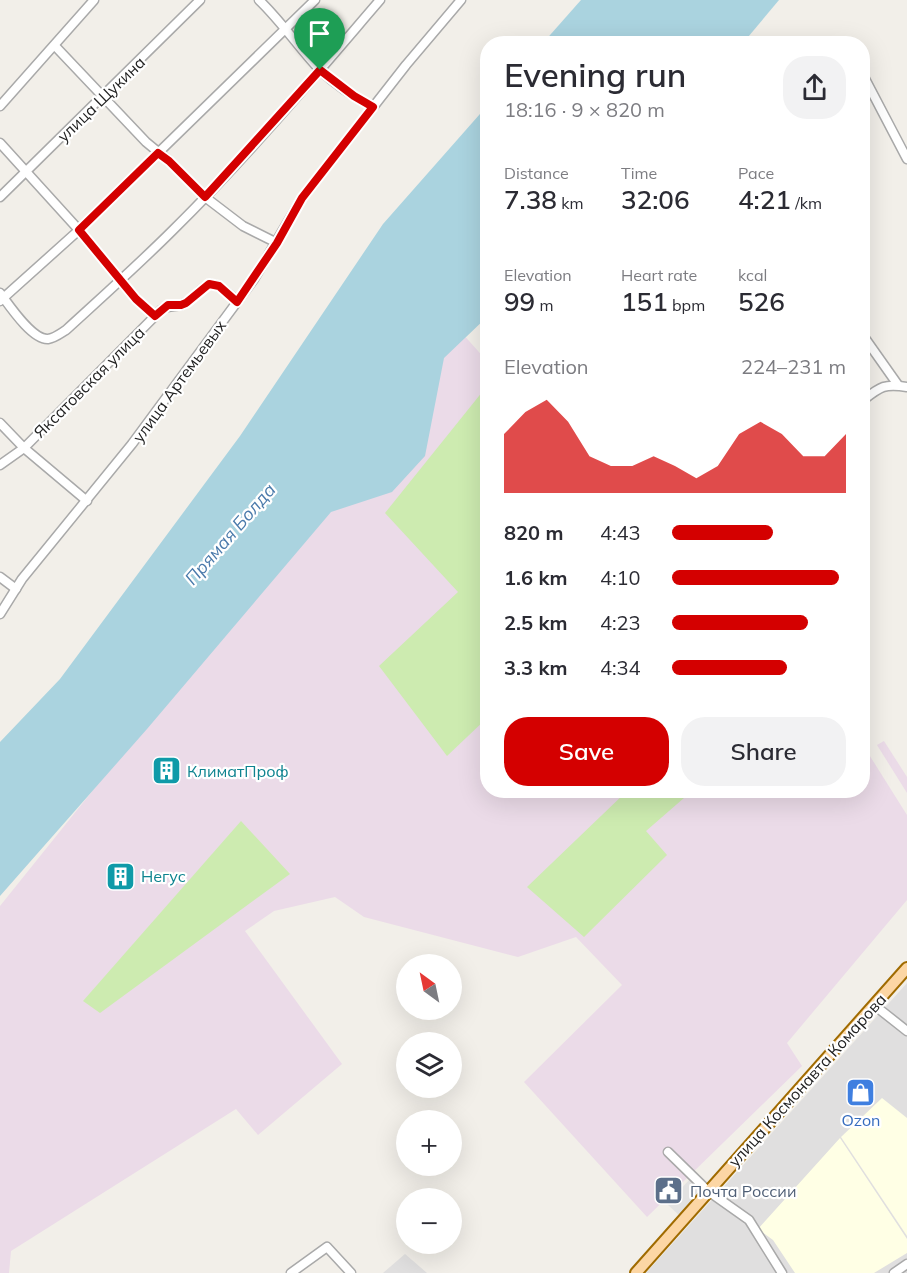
<!DOCTYPE html>
<html lang="en">
<head>
<meta charset="utf-8">
<style>
  body { margin:0; font-family:Mulish,sans-serif; background:#f2f2f3; color:#2b2b33; height:100vh; display:flex; flex-direction:column; font-size:22px; white-space:nowrap }
  * { box-sizing:border-box; margin:0 }
  p { font-size:20px; color:#7c7c81 }
  .icon { flex:none; width:33px; height:33px; fill:none; stroke:currentColor; stroke-width:2; stroke-linecap:round; stroke-linejoin:round }
  .map { position:relative; flex:1; overflow:hidden }
  .drawer { position:absolute; left:480px; top:36px; width:390px; height:762px; display:flex; flex-direction:column; background:#fff; border-radius:24px; box-shadow:0 6px 24px #0002 }
  .drawer>* { flex:none }
  .needle { width:39px; rotate:327deg }
  .buttons { position:absolute; left:396px; top:954px; display:grid; gap:12px }
  .buttons a { display:grid; place-items:center; width:66px; height:66px; border-radius:50%; background:#fff; box-shadow:0 6px 24px #0002; font-size:30px }
  .pin { position:absolute; display:grid; place-items:center; width:51px; height:51px; color:#fff; margin:-62px -26px; border-radius:50% 50% 50% 0; rotate:-45deg; box-shadow:0 0 6px #0007 }
  .pin .icon { rotate:45deg }
  .round { display:grid; place-items:center; flex:none; width:63px; height:63px; border-radius:24px; background:#f2f2f3 }
  .headline { display:flex; align-items:center; justify-content:space-between; height:102px; padding:0 24px }
  h1 { font-size:33px; font-weight:600; line-height:45px }
  .metrics { display:grid; grid-template-columns:repeat(3,1fr); gap:9px; height:102px; padding:6px 24px }
  .metrics div { display:grid; align-content:center }
  .metrics b { font-size:26px; font-weight:600 }
  .metrics small { font-size:16px; font-weight:400 }
  .metrics p { font-size:16px }
  .chart { height:168px; padding:12px 24px }
  .chart p { display:flex; justify-content:space-between }
  .chart svg { width:100%; height:108px; margin-top:6px; fill:#d40000; opacity:.7 }
  .action { display:flex; gap:12px; margin-top:auto; padding:12px 24px }
  .action a { flex:1; height:69px; border-radius:24px; background:#d40000; color:#fff; font-size:24px; font-weight:600; line-height:69px; text-align:center }
  .action a+a { background:#f2f2f3; color:#2b2b33 }
  ul { padding:0 24px; list-style:none; font-size:20px }
  li { display:grid; grid-template-columns:96px 72px 1fr; align-items:center; height:45px }
  li i { height:15px; border-radius:8px; background:#d40000 }
  .map>svg:first-child { display:block }
  .residential { fill:#e0dfdf }
  .industrial { fill:#ebdbe8 }
  .education { fill:#ffffe5 }
  .grass { fill:#cdebb0 }
  .parking { fill:#e2e2e2 }
  .water { fill:#aad3df }
  .lines { fill:none; stroke-linecap:round; stroke-linejoin:round }
  .minor-casing { stroke:#a9a9a9; stroke-width:11 }
  .major-casing { stroke:#a06b00; stroke-width:14 }
  .minor { stroke:#fff; stroke-width:8 }
  .major { stroke:#fcd6a4; stroke-width:10 }
  .route-casing { stroke:#fff; stroke-width:12 }
  .route { stroke:#d40000; stroke-width:8 }
  .labels { text-anchor:middle; dominant-baseline:central; stroke-width:4.5; stroke-linejoin:round; paint-order:stroke }
  .street-label { font-size:16px; fill:#222; stroke:#fff }
  .culture-label { font-size:16px; fill:#0d838f; stroke:#fff; text-anchor:start }
  .shop-label { font-size:16px; fill:#366cbe; stroke:#fff }
  .service-label { font-size:16px; fill:#4e5e75; stroke:#fff; text-anchor:start }
  .water-label { font-size:18px; font-style:italic; fill:#4a7aab; stroke:#fff }
</style>
</head>
<body>
<div class="map">
<svg width="907" height="1273" viewBox="0 0 907 1273">
  <rect width="100%" height="100%" fill="#f2efe9"/>
  <g class="residential">
    <path d="M907 983V1273H646Z"/>
    <path d="M405 1254 427 1273H383Z"/>
  </g>
  <g class="industrial">
    <path d="M461 332 487 361 488 790H862L863 745 907 815V900L787 1043 802 1066 647 1217 524 1082 622 985 576 937 518 957 364 917 335 897 274 911 245 931 342 1064 258 1135 236 1109 11 1251 9 1273H0V906Z"/>
    <path d="M884 741 907 777V793L877 745Z"/>
  </g>
  <g class="education">
    <path d="M882 1098 907 1118V1236L841 1137Z"/>
    <path d="M840 1138 907 1239V1253L874 1273H795L773 1240 758 1229Z"/>
  </g>
  <g class="grass">
    <path d="M487 386V718L447 756 379 666 458 592 385 513Z"/>
    <path d="M627 791H692L646 831 667 855 584 937 527 887Z"/>
    <path d="M241 821 290 874 100 1013 83 1001Z"/>
  </g>
  <path class="parking" d="M690 1179 703 1191 680 1216 667 1204Z"/>
  <g class="water">
    <path d="M581 0H779L743 43H543Z"/>
    <path d="M487 106V317L444 358 425 456 392 492 331 512 147 729 0 896V742L60 679 240 436 383 224Z"/>
  </g>
  <g class="lines">
    <defs>
      <g id="minor">
        <path d="M259 0C282 22 299 48 320 70 336 85 354 97 373 107"/>
        <path d="M55 46 146 142 169 161 205 197 243 226 277 243"/>
        <path d="M862 73 907 159"/>
        <path d="M0 106 94 0"/>
        <path d="M0 143 79 230 136 299 155 316"/>
        <path d="M0 197 200 0"/>
        <path d="M0 293C9 305 32 340 48 339 55 338 61 333 66 330 102 297 138 265 173 230 246 158 313 78 380 0"/>
        <path d="M0 301 79 230 315 0"/>
        <path d="M862 334 898 385"/>
        <path d="M862 401C880 387 884 383 907 387"/>
        <path d="M0 423 24 448 87 501"/>
        <path d="M0 465 24 448 161 310C170 304 178 308 185 303 194 298 200 289 209 284L219 286 237 301"/>
        <path d="M0 577 16 589"/>
        <path d="M0 614 22 579 132 444 254 279 302 198 406 65 461 0"/>
        <path d="M874 1005 907 1031"/>
        <path d="M668 1152 708 1191 749 1220 782 1273"/>
        <path d="M291 1273 327 1247 351 1273"/>
        <path d="M894 1273 907 1264"/>
      </g>
      <path id="major" d="M636 1273 907 968"/>
    </defs>
    <use href="#minor" class="minor-casing"/>
    <use href="#major" class="major-casing"/>
    <use href="#minor" class="minor"/>
    <use href="#major" class="major"/>
  </g>
  <g class="lines">
    <defs>
      <path id="route" d="M320 70 354 96 373 107 302 198 277 243 237 302 219 286 209 284 186 303 181 305H168L155 316 136 299 79 230 158 153 169 161 205 197Z"/>
    </defs>
    <use href="#route" class="route-casing"/>
    <use href="#route" class="route"/>
  </g>
  <defs>
    <symbol id="building-square" viewBox="-11 -11 22 22"><rect x="-9" y="-9" width="18" height="18" rx="4" fill="#0f9aa8" stroke="#fff"/><path d="M-4-6H4V6H1V3H-1V6H-4ZM-2.5-4.3h1.7v1.8h-1.7ZM.8-4.3h1.7v1.8H.8ZM-2.5-1h1.7V.8h-1.7ZM.8-1h1.7V.8H.8Z" fill="#fff"/></symbol>
    <symbol id="shop-square" viewBox="-11 -11 22 22"><rect x="-9" y="-9" width="18" height="18" rx="4" fill="#3f7fe0" stroke="#fff"/><path d="M-5-2.5h2.3a2.7 3.5 0 0 1 5.4 0H5L5.5 6h-11ZM-1.5-2.5h3a1.5 2.3 0 0 0-3 0Z" fill="#fff"/></symbol>
    <symbol id="civic-square" viewBox="-11 -11 22 22"><rect x="-9" y="-9" width="18" height="18" rx="4" fill="#5c6f8a" stroke="#fff"/><path d="M-.6-6.5H3V-4.5H.6V-3L4-1V1h2V6H-6V1h2V-1L-.6-3ZM-1.2 2.5V6h2.4V2.5Z" fill="#fff"/></symbol>
  </defs>
  <g fill-rule="evenodd">
    <use href="#building-square" x="150" y="754" width="33" height="33"/>
    <use href="#building-square" x="104" y="860" width="33" height="33"/>
    <use href="#shop-square" x="844" y="1076" width="33" height="33"/>
    <use href="#civic-square" x="652" y="1174" width="33" height="33"/>
  </g>
  <g class="labels">
    <g class="street-label">
      <text transform="translate(101 99) rotate(-44)">улица Щукина</text>
      <text transform="translate(179 381) rotate(-54)">улица Артемьевых</text>
      <text transform="translate(89 382) rotate(-45)">Яксатовская улица</text>
      <text transform="translate(807 1080) rotate(-48)">улица Космонавта Комарова</text>
    </g>
    <g class="culture-label">
      <text x="187" y="771">КлиматПроф</text>
      <text x="141" y="876">Негус</text>
    </g>
    <g class="shop-label">
      <text x="861" y="1120">Ozon</text>
    </g>
    <g class="service-label">
      <text x="690" y="1191">Почта России</text>
    </g>
    <g class="water-label">
      <text transform="translate(230 534) rotate(-49)">Прямая Болда</text>
    </g>
  </g>
</svg>
<div class="buttons">
<a><svg class="needle" viewBox="-14 -14 28 28"><path d="M0-13l5 13h-10z" fill="#e53935"/><path d="M0 13l5-13h-10z" fill="#7c7c81"/></svg></a>
<a><svg class="icon" aria-label="layers" viewBox="0 0 24 24"><path d="M12 4l9 5-9 5-9-5zM3 14l9 5 9-5"/></svg></a>
<a>+</a>
<a>−</a>
</div>
<div class="pin" style="left:320px;top:70px;background:#1e9e55"><svg class="icon" aria-label="arrive" viewBox="0 0 24 24"><path d="M6 21V4h12l-3 4 3 4H6"/></svg></div>
<section class="drawer">
<div class="headline"><div><h1>Evening run</h1><p>18:16 · 9 × 820 m</p></div><a class="round"><svg class="icon" aria-label="share" viewBox="0 0 24 24"><path d="M12 15V3M7 8l5-5 5 5M5 13v7h14v-7"/></svg></a></div>
<div class="metrics">
<div><p>Distance</p><b>7.38<small> km</small></b></div>
<div><p>Time</p><b>32:06</b></div>
<div><p>Pace</p><b>4:21<small> /km</small></b></div>
</div>
<div class="metrics">
<div><p>Elevation</p><b>99<small> m</small></b></div>
<div><p>Heart rate</p><b>151<small> bpm</small></b></div>
<div><p>kcal</p><b>526</b></div>
</div>
<div class="chart"><p><span>Elevation</span>224–231 m</p>
<svg viewBox="0 0 160 44" preserveAspectRatio="none"><path d="M0 44V20L10 11L20 6L30 15L40 29L50 33L60 33L70 29L80 33L90 38L100 33L110 20L120 15L130 20L140 29L150 29L160 20V44z"/></svg>
</div>
<ul>
<li><b>820 m</b>4:43<i style="width:58%"></i></li>
<li><b>1.6 km</b>4:10<i style="width:96%"></i></li>
<li><b>2.5 km</b>4:23<i style="width:78%"></i></li>
<li><b>3.3 km</b>4:34<i style="width:66%"></i></li>
</ul>
<div class="action"><a>Save</a><a>Share</a></div>
</section>
</div>
</body>
</html>
